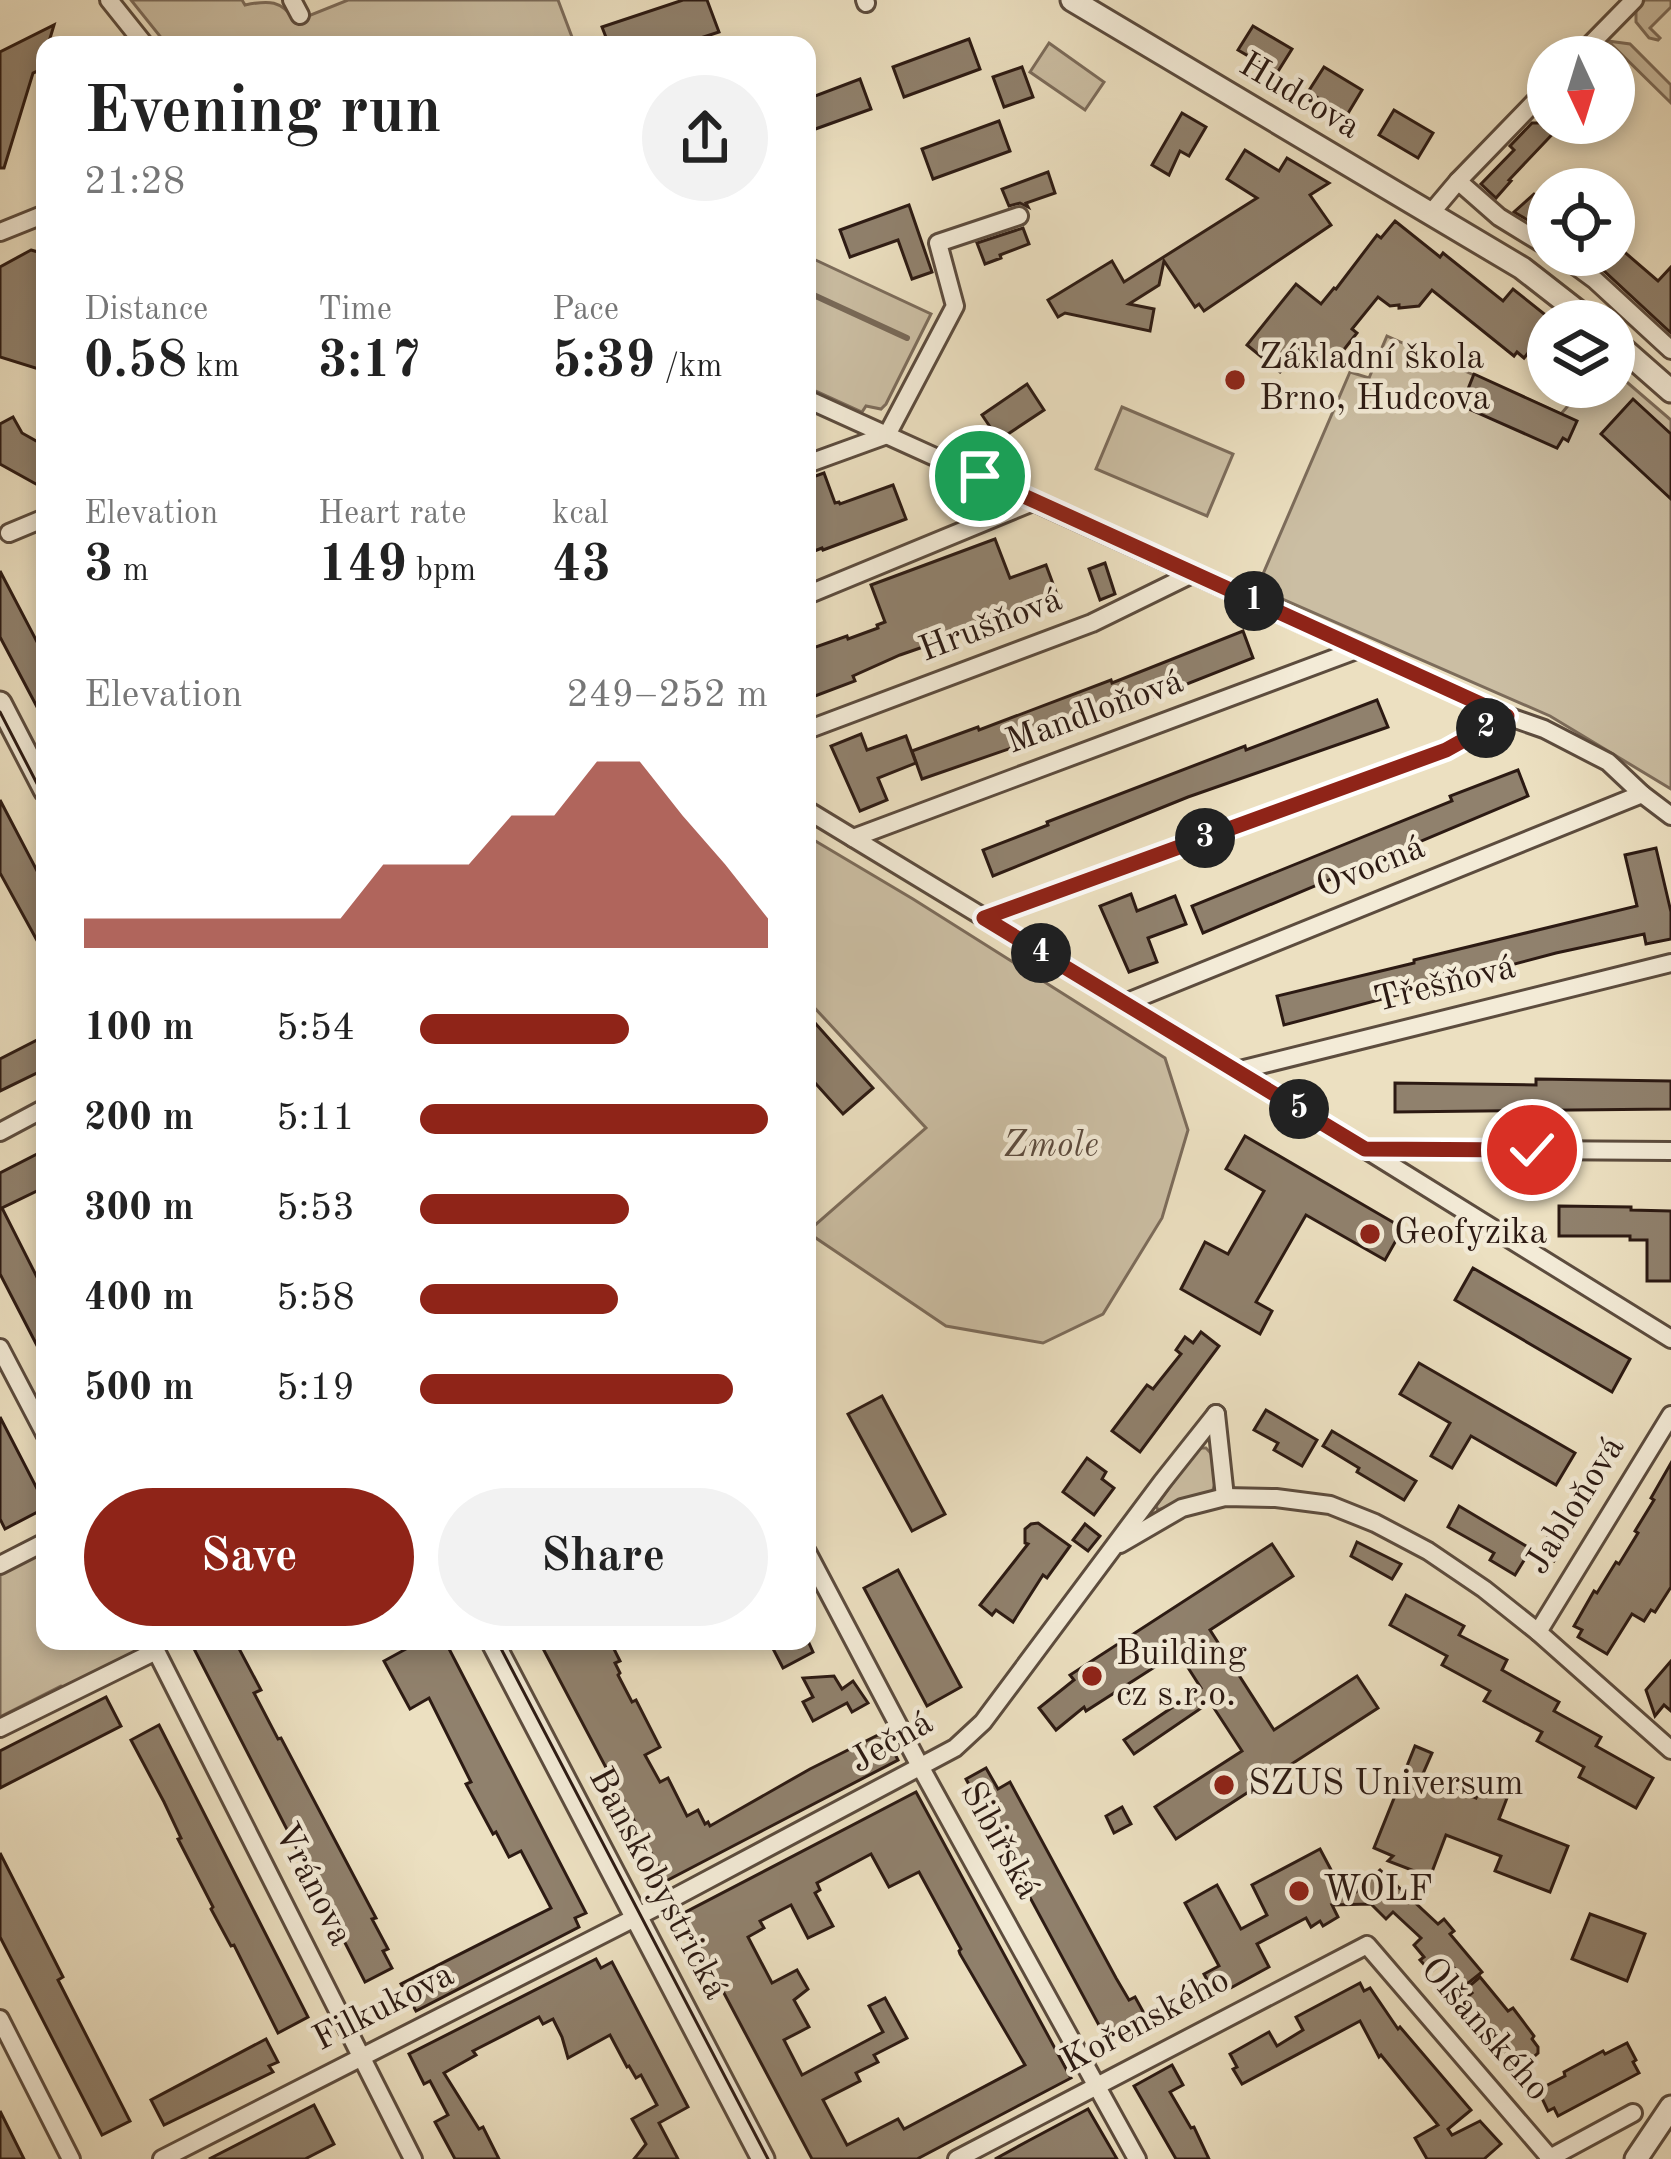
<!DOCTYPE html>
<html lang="en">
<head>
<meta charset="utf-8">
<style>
  body { margin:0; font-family:"Old Standard TT",serif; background:#f2f2f2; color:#222; height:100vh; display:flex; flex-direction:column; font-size:45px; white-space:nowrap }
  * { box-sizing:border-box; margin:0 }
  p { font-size:39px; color:#767676 }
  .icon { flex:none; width:66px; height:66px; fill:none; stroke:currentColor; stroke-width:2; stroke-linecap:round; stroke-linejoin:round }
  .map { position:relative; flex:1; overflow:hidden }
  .sheet { position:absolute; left:36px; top:36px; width:780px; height:1614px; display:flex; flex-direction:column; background:#fff; border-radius:24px; box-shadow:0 6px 18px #0003 }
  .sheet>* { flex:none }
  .needle { width:78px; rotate:176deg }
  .fabs { position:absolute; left:1527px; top:36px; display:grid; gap:24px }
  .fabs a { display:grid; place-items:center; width:108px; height:108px; border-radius:50%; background:#fff; box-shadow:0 6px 18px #0003; font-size:60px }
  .pin { position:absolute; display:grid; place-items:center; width:102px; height:102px; color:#fff; margin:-51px; border:6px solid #fff; border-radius:50%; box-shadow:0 3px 12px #0007 }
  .km { position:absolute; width:60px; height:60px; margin:-30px; border-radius:50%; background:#222; color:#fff; font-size:33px; line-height:60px; text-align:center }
  .round { display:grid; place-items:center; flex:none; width:126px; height:126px; border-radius:63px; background:#f2f2f2 }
  .overview { display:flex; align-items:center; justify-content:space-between; height:204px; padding:0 48px }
  h1 { font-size:66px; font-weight:700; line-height:90px }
  .figures { display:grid; grid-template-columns:repeat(3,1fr); gap:18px; height:204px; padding:12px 48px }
  .figures div { display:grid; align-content:center }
  .figures b { font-size:51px; font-weight:700 }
  .figures small { font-size:33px; font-weight:400 }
  .figures p { font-size:33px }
  .chart { height:336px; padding:24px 48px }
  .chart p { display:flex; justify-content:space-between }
  .chart svg { width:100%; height:216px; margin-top:12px; fill:#8f2418; opacity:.7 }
  .action { display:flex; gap:24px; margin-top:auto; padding:24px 48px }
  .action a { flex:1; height:138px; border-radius:72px; background:#8f2418; color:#fff; font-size:48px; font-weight:700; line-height:138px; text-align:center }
  .action a+a { background:#f2f2f2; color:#222 }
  ul { padding:0 48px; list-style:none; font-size:39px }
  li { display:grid; grid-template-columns:192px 144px 1fr; align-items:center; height:90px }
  li i { height:30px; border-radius:15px; background:#8f2418 }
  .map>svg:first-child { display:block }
  .green { fill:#cbbea3; stroke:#7c6c5b; stroke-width:3 }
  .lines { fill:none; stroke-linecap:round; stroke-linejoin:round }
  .stream { stroke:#786958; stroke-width:6 }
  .building { fill:#90816d; stroke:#2c1a13; stroke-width:3; fill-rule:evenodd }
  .minor-casing { stroke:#5c4c3e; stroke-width:22 }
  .tertiary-casing { stroke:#5c4c3e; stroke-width:27 }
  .minor { stroke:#f3ebd7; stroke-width:16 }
  .tertiary { stroke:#f3ebd7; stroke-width:21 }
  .tram { stroke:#2c1a13; stroke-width:3 }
  .route-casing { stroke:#fff; stroke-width:24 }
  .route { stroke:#8f2418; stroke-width:15 }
  .poi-dot { fill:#8f2418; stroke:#f3ebd7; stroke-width:4.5 }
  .labels { text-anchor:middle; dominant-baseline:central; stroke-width:9; stroke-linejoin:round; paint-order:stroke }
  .street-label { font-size:36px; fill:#2c1a13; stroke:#f3ebd7 }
  .poi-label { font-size:36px; fill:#2c1a13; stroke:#f3ebd7; text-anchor:start }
  .park-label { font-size:36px; font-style:italic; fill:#5c4b3e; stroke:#f3ebd7 }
</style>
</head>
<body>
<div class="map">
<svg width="1671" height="2159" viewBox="0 0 1671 2159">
  <rect width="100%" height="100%" fill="#ece0c1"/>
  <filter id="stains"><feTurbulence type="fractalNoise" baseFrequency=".00167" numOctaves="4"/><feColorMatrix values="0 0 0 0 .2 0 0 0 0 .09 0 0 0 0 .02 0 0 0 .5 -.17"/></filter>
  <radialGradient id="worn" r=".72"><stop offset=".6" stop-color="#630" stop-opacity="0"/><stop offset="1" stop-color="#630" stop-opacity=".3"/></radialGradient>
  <g class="green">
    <path d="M131 0H242L245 5C269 0 281 0 296 21L348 0H558L575 45H167Z"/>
    <path d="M1645 0H1671V7L1650 28 1660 38 1658 40 1649 38 1636 22V7Z"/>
    <path d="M1608 41 1630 44 1671 85V103Z"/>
    <path d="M1049 43 1104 82 1085 110 1030 72Z"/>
    <path d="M807 256 931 314 886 404 881 409 866 406 862 412 807 387Z"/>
    <path d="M1387 336 1561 414 1584 387H1614V371L1671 420V789L1550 716 1257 588 1350 372 1369 378Z"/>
    <path d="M1122 407 1233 454 1207 516 1096 469Z"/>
    <path d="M807 836 913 899 1165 1058 1188 1130 1162 1218 1103 1314 1043 1343 946 1326 807 1232 926 1128 811 1004 807 983Z"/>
    <path d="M1198 1448H1206C1219 1460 1218 1477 1212 1493L1158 1510 1156 1506Z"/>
    <path d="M45 1548V1641H135L140 1652 69 1688 61 1686 0 1717V1571Z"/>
  </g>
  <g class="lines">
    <path class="stream" d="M807 292 907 338"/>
  </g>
  <g class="building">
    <path d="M683 0H707L719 32 679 45H609L602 27Z"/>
    <path d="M54 25 48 45H45L40 70 33 73 4 168H0V52Z"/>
    <path d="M1253 26 1292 49 1277 73 1238 50Z"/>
    <path d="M969 39 980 69 904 97 893 67Z"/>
    <path d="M1022 67 1033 97 1004 107 993 77Z"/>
    <path d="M1324 67 1362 90 1347 115 1308 92Z"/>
    <path d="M860 79 871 109 807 132V99Z"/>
    <path d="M1394 110 1433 133 1418 158 1379 135Z"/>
    <path d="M1182 113 1206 127 1189 156 1180 151 1169 175 1152 165Z"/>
    <path d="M999 121 1010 151 933 179 922 149Z"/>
    <path d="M1532 123H1563L1509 180 1511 181 1496 198 1481 184 1514 150 1510 146Z"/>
    <path d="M1245 150 1279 171 1287 158 1329 183 1310 195 1331 225 1204 311 1199 304 1195 307 1164 261 1159 285 1129 304 1154 309 1150 331 1065 313 1058 317 1048 300 1112 261 1124 282 1257 198 1227 179Z"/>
    <path d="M1048 172 1055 193 1026 203 1028 207 1020 203 1009 206 1002 189Z"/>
    <path d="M1534 194 1548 202V232L1514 212Z"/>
    <path d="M909 205 932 272 912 279 898 240 850 257 840 230Z"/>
    <path d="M1395 221 1440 257 1443 253 1503 301 1513 289 1548 317V351L1537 342 1524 358 1517 352 1514 356 1432 290 1419 306 1399 308V305L1390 306 1378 297 1352 329 1357 333 1335 361 1319 363 1300 348 1280 372 1247 345 1296 284 1321 304 1334 288 1336 289 1377 235 1381 238Z"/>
    <path d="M1023 228 1029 244 1000 255 1001 258 985 264 977 243Z"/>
    <path d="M1614 243 1658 281 1671 267V333L1604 271 1583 255H1614Z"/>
    <path d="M31 250 45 254V371L0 357V267Z"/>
    <path d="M1474 374 1577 421 1568 441 1563 438 1557 448 1469 409 1474 398 1466 394Z"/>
    <path d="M1027 384 1044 410 999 440 982 415Z"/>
    <path d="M1633 399 1671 434V499L1601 434Z"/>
    <path d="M13 417 22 433 45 446V489L0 464V424Z"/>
    <path d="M824 473 835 503 839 502 840 504 893 485 906 519 823 550 822 548 807 554V479Z"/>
    <path d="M995 539 1010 578 1046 565 1059 600 900 655 853 676 855 681 807 699V650L847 636 848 639 878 628 877 625 885 622 871 585Z"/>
    <path d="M1105 563 1115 594 1100 600 1089 569Z"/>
    <path d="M0 571 45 657V722L0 637Z"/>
    <path d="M1243 631 1253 658 1121 710 922 779 912 751 978 727 979 730 1111 680 1112 683Z"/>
    <path d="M1377 700 1388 727 1188 797 993 876 983 850 1048 825 1047 822 1245 746 1246 750Z"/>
    <path d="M861 734 867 750 906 736 916 763 878 778 887 800 860 811 831 746Z"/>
    <path d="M1518 770 1528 796 1203 933 1192 906 1452 801 1450 796Z"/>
    <path d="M0 800 45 886V955L0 873Z"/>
    <path d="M1656 848 1671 912V939L1646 944 1644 934 1556 953 1284 1025 1277 996 1414 963V960L1637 906 1625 855Z"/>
    <path d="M1131 894 1137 911 1175 896 1186 924 1148 938 1157 962 1129 972 1100 906Z"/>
    <path d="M807 1014 873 1088 843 1114 807 1074Z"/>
    <path d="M45 1036V1069L0 1091V1059Z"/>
    <path d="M1536 1079 1671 1081V1109L1395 1112V1083L1536 1085Z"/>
    <path d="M1245 1136 1403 1228 1385 1260 1306 1215 1256 1302 1272 1311 1260 1334 1181 1289 1205 1242 1228 1254 1264 1191 1226 1169Z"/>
    <path d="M45 1150V1187L2 1208 45 1293V1361L0 1274V1173Z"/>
    <path d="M1559 1206 1631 1207V1210L1671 1211V1281H1647V1240H1630V1236H1559Z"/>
    <path d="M1473 1268 1630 1359 1612 1392 1455 1300Z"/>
    <path d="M1201 1332 1219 1346 1140 1452 1112 1431 1147 1385 1153 1389 1181 1354 1176 1350 1185 1337 1193 1343Z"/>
    <path d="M1419 1363 1575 1453 1556 1485 1471 1436 1452 1468 1431 1456 1450 1423 1400 1394Z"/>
    <path d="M882 1396 945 1514 912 1531 848 1414Z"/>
    <path d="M1266 1410 1317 1440 1302 1466 1274 1450 1278 1443 1254 1430Z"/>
    <path d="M0 1417 45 1504V1508L5 1529 0 1519Z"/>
    <path d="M1332 1431 1416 1481 1404 1500 1357 1472 1359 1468 1323 1446Z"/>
    <path d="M1087 1458 1106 1472 1102 1479 1114 1488 1094 1515 1063 1492Z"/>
    <path d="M1671 1463V1587L1655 1612 1651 1610 1644 1621 1632 1614 1607 1654 1578 1637 1582 1630 1574 1626 1594 1591 1597 1593 1616 1562 1619 1564 1638 1533 1635 1531 1654 1500 1651 1498Z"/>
    <path d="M1459 1506 1531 1549 1515 1575 1490 1560 1494 1553 1448 1527Z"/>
    <path d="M1563 1512 1579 1521 1554 1561 1539 1552Z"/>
    <path d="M1038 1523 1070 1546 1047 1578 1043 1575 1013 1622 996 1610 992 1615 980 1605 1028 1544 1025 1543V1529L1031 1524Z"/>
    <path d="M1085 1524 1100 1536 1088 1551 1073 1540Z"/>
    <path d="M1357 1542 1401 1564 1392 1579 1351 1556Z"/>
    <path d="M1272 1544 1293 1576 1210 1630 1274 1730 1357 1676 1378 1708 1176 1839 1155 1807 1242 1751 1210 1702 1134 1754 1124 1740 1201 1688 1178 1652 1086 1711 1084 1707 1056 1730 1039 1708 1074 1680 1070 1675Z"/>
    <path d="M898 1570 961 1687 927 1706 864 1588Z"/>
    <path d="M1406 1595 1464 1626 1459 1635 1507 1660 1502 1670 1559 1702 1554 1711 1601 1737 1596 1746 1653 1778 1636 1808 1579 1777 1584 1767 1537 1741 1542 1732 1484 1701 1490 1691 1442 1665 1447 1656 1390 1625Z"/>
    <path d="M190 1641H235L261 1690 254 1693 278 1739 281 1738 376 1918 372 1919 388 1949 383 1951 392 1968 365 1982 339 1931 335 1933 327 1917 331 1915Z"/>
    <path d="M402 1641H445L586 1913 575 1918 579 1927 416 2011 401 1984 551 1908 521 1851 509 1857 496 1832 493 1834 466 1784 471 1782 429 1698 410 1709 384 1661 406 1649Z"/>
    <path d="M539 1641H610L620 1661 615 1663 620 1673 618 1675 632 1702 636 1700 660 1747 645 1755 660 1782 668 1778 687 1816 698 1810 705 1824 708 1822 710 1826 810 1769 884 1732 898 1760 666 1881Z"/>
    <path d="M769 1641H808L813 1652 783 1668Z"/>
    <path d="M1671 1661V1711L1664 1705 1655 1716 1646 1690Z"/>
    <path d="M834 1676 842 1689 853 1681 868 1703 852 1712 847 1703 813 1721 803 1702 813 1697 803 1678Z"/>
    <path d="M106 1697 121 1726 0 1788V1751Z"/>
    <path d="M159 1725 308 2017 278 2033 234 1945 231 1946 211 1909 213 1907 178 1839 181 1838 164 1802 131 1740Z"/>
    <path d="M1415 1746 1432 1753 1422 1776 1476 1798 1480 1788 1507 1798 1499 1819 1568 1846 1550 1892 1495 1871 1501 1856 1446 1835 1430 1877 1388 1861 1393 1856 1374 1848Z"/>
    <path d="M986 1768 998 1789 1010 1782 1116 1978 1129 2000 1135 1997 1151 2026 1122 2042 1118 2035 1107 2040 966 1779Z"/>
    <path d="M916 1792 1071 2078 917 2159H812L682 1914ZM871 1854 889 1887 919 1872 961 1949 959 1951 960 1954 1025 2065 904 2129 898 2119 847 2145 823 2100 860 2081 856 2073 878 2062 874 2055 907 2038 885 1998 869 2006 883 2032 802 2075 784 2040 809 2027 794 2000 808 1989 797 1970 772 1983 748 1937 764 1928 760 1921 791 1905 808 1938 833 1926 815 1893 820 1890 817 1883Z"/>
    <path d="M1122 1807 1131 1824 1114 1833 1106 1816Z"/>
    <path d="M1320 1849 1347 1900 1380 1870 1438 1924 1444 1919 1454 1931 1450 1934 1482 1972 1467 1984 1446 1958 1431 1972 1420 1960 1424 1957 1414 1945 1421 1938 1393 1912 1386 1919 1371 1904 1332 1905 1338 1917 1323 1926 1320 1921 1311 1927 1306 1918 1257 1944 1269 1967 1216 1996 1204 1974 1219 1966 1185 1903 1217 1885 1241 1929 1267 1915 1252 1885Z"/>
    <path d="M0 1853 63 1977 58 1980 130 2121 102 2135 0 1937Z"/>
    <path d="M1590 1914 1645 1934 1627 1981 1572 1959Z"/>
    <path d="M596 1959 601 1968 612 1962 688 2107 659 2123 678 2159H634L646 2144 632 2119 657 2105 641 2075 636 2078 629 2066 627 2067 610 2035 568 2058 562 2037 553 2019 543 2024 539 2017 473 2051 476 2055 444 2073 479 2129 483 2127 499 2159H455L435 2122 448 2115 430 2081 424 2084 409 2054Z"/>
    <path d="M1480 1977 1508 2011 1513 2008 1534 2036 1532 2039 1538 2047V2053L1520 2069 1517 2066 1514 2068 1459 2004 1472 1993 1467 1988Z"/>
    <path d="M1360 1983 1364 1991 1370 1988 1398 2029 1400 2027 1471 2110 1448 2129 1452 2135 1480 2121 1501 2144 1484 2159H1427L1415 2138 1438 2125 1381 2055 1379 2057 1360 2021 1242 2084 1233 2069 1237 2067 1230 2054 1269 2032 1277 2046 1303 2030 1296 2017Z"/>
    <path d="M266 2039 278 2062 269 2066 273 2072 164 2125 151 2100Z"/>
    <path d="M1627 2043 1636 2060 1633 2062 1639 2073 1558 2116 1554 2108 1548 2111 1538 2090 1565 2076 1564 2072 1603 2051 1605 2054Z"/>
    <path d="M1172 2065 1183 2085 1170 2092 1191 2128 1194 2127 1209 2159H1176L1134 2086Z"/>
    <path d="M314 2105 334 2144 305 2159H209Z"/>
    <path d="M1088 2109 1117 2159H995L1028 2141Z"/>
    <path d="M0 2111 24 2159H0Z"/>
  </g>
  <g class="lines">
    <defs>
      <g id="minor">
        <path d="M109 0 145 45"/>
        <path d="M292 0 300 15"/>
        <path d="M865 0 866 3"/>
        <path d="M1578 57 1634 0"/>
        <path d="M1458 181 1499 217 1548 247"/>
        <path d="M1431 213 1458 181 1548 88"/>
        <path d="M0 232 45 214"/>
        <path d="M1561 255 1595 280 1671 350"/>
        <path d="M807 399 1507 716 1544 729 1608 762 1642 794 1671 816"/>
        <path d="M887 435 955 306 938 243 1019 216"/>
        <path d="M807 464 887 435"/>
        <path d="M9 533 45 518"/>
        <path d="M807 595 1035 501"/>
        <path d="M807 730 1092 623 1194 573"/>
        <path d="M807 810 1365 1149 1671 1339"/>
        <path d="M853 838 1359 649"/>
        <path d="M984 918 1446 750 1507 716"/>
        <path d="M1125 1003 1642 794"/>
        <path d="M1236 1071 1671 963"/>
        <path d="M0 1132 45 1108"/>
        <path d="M1366 1149 1671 1151"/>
        <path d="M0 1348 45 1434"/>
        <path d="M1216 1414 1225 1497"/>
        <path d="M1120 1544 1182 1508 1225 1497 1276 1498 1330 1505 1375 1523 1428 1551 1484 1589 1538 1632 1671 1750"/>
        <path d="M807 1552 921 1768 1137 2159"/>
        <path d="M0 1565 45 1542"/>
        <path d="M1538 1632 1671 1415"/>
        <path d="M151 1641 413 2159"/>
        <path d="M0 1728 156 1651"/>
        <path d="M0 2019 71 2159"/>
        <path d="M162 2159 662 1904 955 1748 983 1722 1162 1482 1216 1414"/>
        <path d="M957 2159 1367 1945 1551 2159"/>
        <path d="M1548 2159 1633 2113"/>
      </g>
      <g id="tertiary">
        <path d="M1072 0 1522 268 1590 321"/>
        <path d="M1614 341 1671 391"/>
        <path d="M0 703 45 790"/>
        <path d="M492 1641 763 2159"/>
        <path d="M1636 2159 1671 2107"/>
      </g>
    </defs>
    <use href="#minor" class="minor-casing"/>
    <use href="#tertiary" class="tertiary-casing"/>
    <use href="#minor" class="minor"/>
    <use href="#tertiary" class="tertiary"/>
    <g class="tram">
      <path d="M0 712 45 799"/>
      <path d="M497 1641 768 2159"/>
    </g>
  </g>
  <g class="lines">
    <defs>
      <path id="route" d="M980 476 1507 716 1446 750 984 918 1365 1149 1532 1150"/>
    </defs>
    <use href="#route" class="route-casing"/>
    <use href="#route" class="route"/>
  </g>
  <g class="poi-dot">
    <circle cx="1235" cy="380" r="12"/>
    <circle cx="1370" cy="1234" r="12"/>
    <circle cx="1092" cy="1676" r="12"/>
    <circle cx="1224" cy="1785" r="12"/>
    <circle cx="1299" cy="1891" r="12"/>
  </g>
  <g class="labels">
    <g class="street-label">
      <text transform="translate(1299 97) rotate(31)">Hudcova</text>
      <text transform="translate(991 626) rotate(-21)">Hrušňová</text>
      <text transform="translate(1095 713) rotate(-20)">Mandloňová</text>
      <text transform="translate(1371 868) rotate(-22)">Ovocná</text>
      <text transform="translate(1445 985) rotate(-14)">Třešňová</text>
      <text transform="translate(1576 1506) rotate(-58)">Jabloňová</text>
      <text transform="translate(892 1743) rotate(-30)">Ječná</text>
      <text transform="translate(999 1841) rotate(61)">Sibiřská</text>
      <text transform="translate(657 1884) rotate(62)">Banskobystrická</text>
      <text transform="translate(312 1885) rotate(63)">Vránova</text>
      <text transform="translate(384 2008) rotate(-27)">Filkukova</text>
      <text transform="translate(1146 2022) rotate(-28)">Kořenského</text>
      <text transform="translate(1484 2030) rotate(49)">Olšanského</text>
    </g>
    <g class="poi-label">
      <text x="1259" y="359">Základní škola<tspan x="1259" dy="41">Brno, Hudcova</tspan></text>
      <text x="1394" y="1234">Geofyzika</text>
      <text x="1116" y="1655">Building<tspan x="1116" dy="41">cz s.r.o.</tspan></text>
      <text x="1248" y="1785">SZUS Universum</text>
      <text x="1323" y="1891">WOLF</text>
    </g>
    <g class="park-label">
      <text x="1051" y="1147">Zmole</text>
    </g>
  </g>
  <rect width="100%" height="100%" filter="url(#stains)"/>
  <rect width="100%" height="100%" fill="url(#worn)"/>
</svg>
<div class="fabs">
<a><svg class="needle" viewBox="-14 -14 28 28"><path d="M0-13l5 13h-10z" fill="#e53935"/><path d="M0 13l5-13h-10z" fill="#767676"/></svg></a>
<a><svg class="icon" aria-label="locate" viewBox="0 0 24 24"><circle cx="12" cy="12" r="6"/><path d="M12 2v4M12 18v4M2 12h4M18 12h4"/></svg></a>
<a><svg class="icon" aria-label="layers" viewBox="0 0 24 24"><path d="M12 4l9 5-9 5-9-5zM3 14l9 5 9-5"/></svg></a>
</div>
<div class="pin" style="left:980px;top:476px;background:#1e9e55"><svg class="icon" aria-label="arrive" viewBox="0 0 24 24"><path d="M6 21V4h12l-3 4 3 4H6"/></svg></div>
<div class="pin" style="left:1532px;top:1150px;background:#d93025"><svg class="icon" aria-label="check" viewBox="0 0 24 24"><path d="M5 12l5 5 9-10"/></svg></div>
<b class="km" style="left:1254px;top:601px">1</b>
<b class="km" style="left:1486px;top:728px">2</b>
<b class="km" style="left:1205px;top:838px">3</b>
<b class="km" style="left:1041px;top:953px">4</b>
<b class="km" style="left:1299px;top:1109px">5</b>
<section class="sheet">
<div class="overview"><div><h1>Evening run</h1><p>21:28</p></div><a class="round"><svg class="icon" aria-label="share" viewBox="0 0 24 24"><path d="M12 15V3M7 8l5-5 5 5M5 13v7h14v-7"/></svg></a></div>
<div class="figures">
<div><p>Distance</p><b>0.58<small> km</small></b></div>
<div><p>Time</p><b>3:17</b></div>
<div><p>Pace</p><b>5:39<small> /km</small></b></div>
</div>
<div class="figures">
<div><p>Elevation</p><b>3<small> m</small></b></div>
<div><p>Heart rate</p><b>149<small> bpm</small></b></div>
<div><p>kcal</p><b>43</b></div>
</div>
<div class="chart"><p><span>Elevation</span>249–252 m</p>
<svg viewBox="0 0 160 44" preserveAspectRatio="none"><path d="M0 44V38L10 38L20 38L30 38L40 38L50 38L60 38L70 27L80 27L90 27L100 17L110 17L120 6L130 6L140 17L150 27L160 38V44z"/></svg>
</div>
<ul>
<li><b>100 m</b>5:54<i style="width:60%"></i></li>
<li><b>200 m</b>5:11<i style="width:100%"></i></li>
<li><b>300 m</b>5:53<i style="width:60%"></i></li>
<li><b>400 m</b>5:58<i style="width:57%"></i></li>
<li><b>500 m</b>5:19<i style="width:90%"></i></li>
</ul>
<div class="action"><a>Save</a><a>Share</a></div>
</section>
</div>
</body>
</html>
